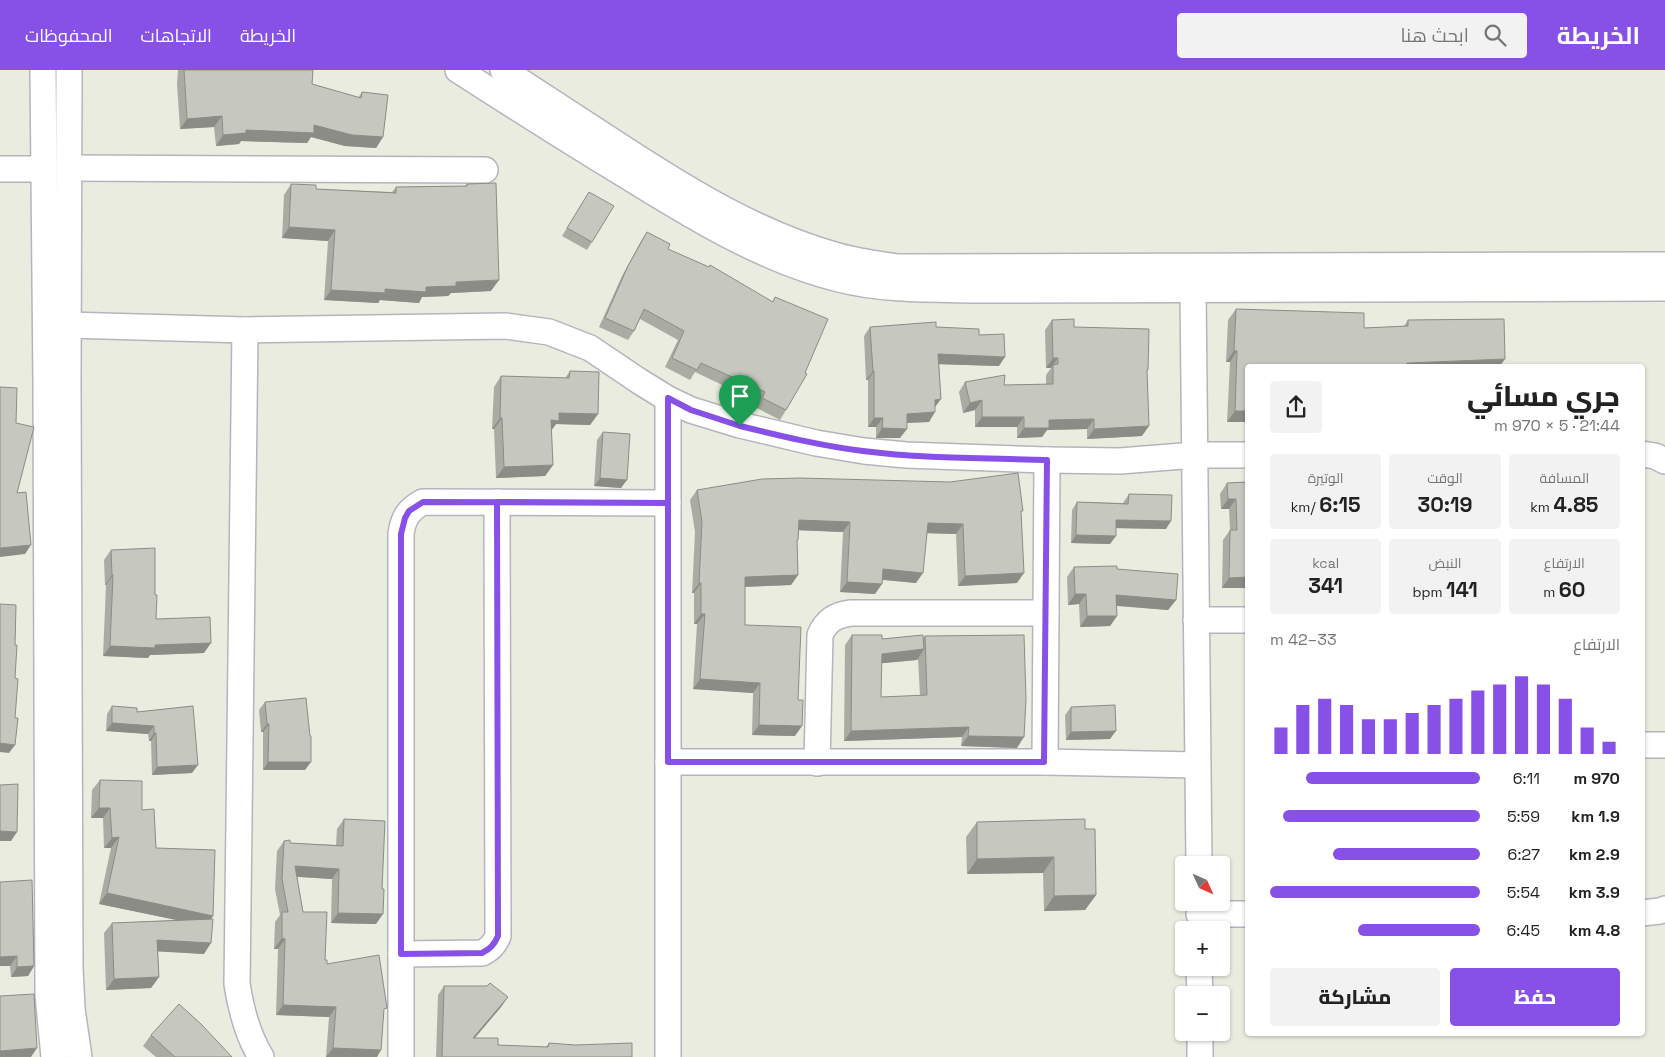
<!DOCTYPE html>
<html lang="ar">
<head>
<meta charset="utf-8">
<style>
  body { margin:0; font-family:"Space Grotesk",Cairo,sans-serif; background:#f2f2f2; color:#222; direction:rtl; height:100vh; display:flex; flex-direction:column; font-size:19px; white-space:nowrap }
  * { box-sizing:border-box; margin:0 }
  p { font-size:16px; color:#767676 }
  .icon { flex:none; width:28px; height:28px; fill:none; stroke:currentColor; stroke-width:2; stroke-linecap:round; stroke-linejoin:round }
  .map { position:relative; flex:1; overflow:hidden; direction:ltr }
  .sheet { position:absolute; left:1245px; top:294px; width:400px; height:672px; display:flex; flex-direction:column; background:#fff; border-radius:5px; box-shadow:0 1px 4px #0004; direction:rtl }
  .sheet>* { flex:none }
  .needle { width:32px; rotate:135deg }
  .controls { position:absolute; left:1175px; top:786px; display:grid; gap:10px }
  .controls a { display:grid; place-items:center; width:55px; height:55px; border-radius:5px; background:#fff; box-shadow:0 1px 4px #0004; font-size:25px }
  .pin { position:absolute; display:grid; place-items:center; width:42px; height:42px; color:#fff; margin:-51px -21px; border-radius:50% 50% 50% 0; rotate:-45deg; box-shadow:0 0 5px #0007 }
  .pin .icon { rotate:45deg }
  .round { display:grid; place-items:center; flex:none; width:52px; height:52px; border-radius:5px; background:#f2f2f2 }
  .summary { display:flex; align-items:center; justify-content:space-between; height:85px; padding:0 25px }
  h1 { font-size:28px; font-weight:800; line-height:38px }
  .stats { display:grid; grid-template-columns:repeat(3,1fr); gap:8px; height:85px; padding:5px 25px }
  .stats div { display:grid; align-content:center; border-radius:5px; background:#f2f2f2; text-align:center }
  .stats b { font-size:21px; font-weight:800 }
  .stats small { font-size:14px; font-weight:400 }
  .stats p { font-size:14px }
  .chart { height:140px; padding:10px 25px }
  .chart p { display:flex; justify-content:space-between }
  .chart svg { width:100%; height:90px; margin-top:5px; stroke:#8751e7; stroke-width:6 }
  .primary-button { display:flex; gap:10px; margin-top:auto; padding:10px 25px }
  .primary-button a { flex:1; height:58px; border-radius:5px; background:#8751e7; color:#fff; font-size:20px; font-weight:800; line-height:58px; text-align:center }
  .primary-button a+a { background:#f2f2f2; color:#222 }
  ul { padding:0 25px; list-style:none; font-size:16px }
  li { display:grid; grid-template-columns:80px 60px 1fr; align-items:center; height:38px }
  li i { height:12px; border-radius:6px; background:#8751e7 }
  header { display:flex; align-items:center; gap:30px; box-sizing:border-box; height:70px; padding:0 25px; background:#8751e7; color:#fff }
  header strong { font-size:24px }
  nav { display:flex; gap:28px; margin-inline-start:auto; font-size:18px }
  .search { width:350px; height:45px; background:#f2f2f2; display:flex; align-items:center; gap:12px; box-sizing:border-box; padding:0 18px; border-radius:5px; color:#767676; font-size:19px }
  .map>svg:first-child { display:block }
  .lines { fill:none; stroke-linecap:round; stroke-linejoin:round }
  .minor-casing { stroke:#b7b3be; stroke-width:28 }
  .minor { stroke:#fff; stroke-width:25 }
  .wall { fill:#aaaca4; fill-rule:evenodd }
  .shaded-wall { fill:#8b8c86 }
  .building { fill:#c6c8bf; stroke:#8b8c86 }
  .route-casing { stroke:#fff; stroke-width:10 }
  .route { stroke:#8751e7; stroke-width:6 }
</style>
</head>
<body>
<header>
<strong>الخريطة</strong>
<div class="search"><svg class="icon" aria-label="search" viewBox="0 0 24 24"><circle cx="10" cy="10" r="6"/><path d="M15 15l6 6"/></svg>ابحث هنا</div>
<nav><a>الخريطة</a><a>الاتجاهات</a><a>المحفوظات</a></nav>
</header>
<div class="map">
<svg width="1665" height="987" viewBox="0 0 1665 987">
  <rect width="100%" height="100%" fill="#ebece0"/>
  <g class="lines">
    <defs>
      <g id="minor">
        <path d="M43 0 46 314 48 925 54 987"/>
        <path d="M69 0 68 314 70 898 72 939 79 987"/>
        <path d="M458 0C517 38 575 75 635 111 698 150 766 191 839 209 886 221 935 219 983 220L1665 218"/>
        <path d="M503 0C541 25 580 50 618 75 687 120 758 164 838 186 858 192 878 194 898 197L1665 195"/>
        <path d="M69 98 485 100"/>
        <path d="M0 99H43"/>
        <path d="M1193 220 1199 795"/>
        <path d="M68 255 245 260 506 256 549 262 590 278 639 311 668 329 691 340 740 355 816 373 864 381 906 385 1047 390 1120 391 1195 385H1248"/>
        <path d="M245 260 237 914C241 940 247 964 261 987"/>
        <path d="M668 329V987"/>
        <path d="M1642 384 1655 386 1665 391"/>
        <path d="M1196 550H1248"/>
        <path d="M1642 675H1665"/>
        <path d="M668 692H1045L1197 695"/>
        <path d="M1045 692 1047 390"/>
        <path d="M817 693 820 565C826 551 835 545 851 543H1046"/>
        <path d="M1642 843 1660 841 1665 839"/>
        <path d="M1199 844H1248"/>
        <path d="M401 884 482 883C490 879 494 875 498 866L497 432"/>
        <path d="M1199 898 1200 925"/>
        <path d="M1200 962V987"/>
        <path d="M401 987V464C403 448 409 439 423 432L668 433"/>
      </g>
    </defs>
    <use href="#minor" class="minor-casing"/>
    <use href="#minor" class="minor"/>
  </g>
  <g class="wall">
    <path d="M178 0H313L312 14 358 28 362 22 383 67 376 78 345 76 311 67 307 73 241 71 239 74 216 76 214 57 180 59 177 14Z"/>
    <path d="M291 114 316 119 392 122 396 117 465 116 467 114 491 221 451 223 448 226 422 227 419 233 380 230 378 233 324 230 328 171 282 168 284 125Z"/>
    <path d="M589 122 592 172 587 180 562 166Z"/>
    <path d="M647 162 668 179 772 232 775 227 786 340 780 350 755 337 758 332 695 302 690 310 665 297 678 270 640 249 634 261 628 270 599 257 622 206 641 171Z"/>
    <path d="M1236 239 1364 258 1404 256 1408 250 1504 249 1248 296V352H1227L1230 292H1226L1228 250Z"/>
    <path d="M1052 250 1074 257 1147 302 1142 366 1087 369V359L1047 360 1042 367 1017 368V357H975V340L963 343 959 322 965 312 1004 315 1046 314V305L1051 298H1046L1045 260Z"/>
    <path d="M870 257H936L979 265 999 296 939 294 941 329 935 337 929 352 907 353 900 368H876V357H868V310H866L864 266Z"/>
    <path d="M570 301 598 344 590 355 556 354 551 361 553 395 545 406 496 408 494 359H492L494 317 501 306 565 308Z"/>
    <path d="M603 362 621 418 594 416 597 370Z"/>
    <path d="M1248 412V518H1222L1223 470 1230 460 1229 439H1221L1220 424 1227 413Z"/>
    <path d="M697 420 1021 444 1017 513 958 516 956 464 927 463 916 513 882 510 875 524 840 522 843 462 799 460 797 472 798 505 791 515 745 517V555L795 666 752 665 753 623 693 619 697 554H694V523H692L695 462 690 430Z"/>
    <path d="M1129 424 1166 459 1116 458 1110 474 1071 473 1072 440 1077 432 1123 433Z"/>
    <path d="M111 480 156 549 204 583 150 585 148 588 103 586 106 515H105L104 490Z"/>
    <path d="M1074 497 1117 499 1176 530 1168 540 1116 536 1117 546 1110 556 1080 557 1079 534 1068 535 1067 507Z"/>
    <path d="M852 565 882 569 923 568 925 566 1017 678 961 676 962 667 844 671 845 575ZM918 589 920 626 881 627V593L917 590Z"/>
    <path d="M265 632 305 700H263V662H261L259 640Z"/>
    <path d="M112 636 137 642 193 636 192 703 152 705 151 671H149L148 664 106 661 107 644Z"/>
    <path d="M1071 637 1110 669 1066 670 1065 645Z"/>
    <path d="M100 710 142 740 156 778 213 846 211 849 204 884 158 881 159 907 151 918 106 920 104 863 112 853 176 850 99 834 111 778H104L103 748H91L92 720Z"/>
    <path d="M344 749 376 854 331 853 332 809 297 807 303 842 327 894 384 944 377 987H326L329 947 276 945 278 879H274L275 852 280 845 275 819 277 781 284 771 290 773 336 775 337 759Z"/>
    <path d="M977 752 1085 759 1096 825 1085 840 1044 841 1043 803 967 804 966 767Z"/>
    <path d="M0 812 34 896 28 906 11 907 10 896Z"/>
    <path d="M444 916 508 927 501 937 475 968 498 975 546 977 549 973 632 987H436L438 925Z"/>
    <path d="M151 965 232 987H156L143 976Z"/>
  </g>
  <g class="shaded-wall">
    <path d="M222 46 214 57 180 59 187 49Z"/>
    <path d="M314 55 383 67 376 78 345 76 311 67 307 73 241 71 239 74 216 76 223 65 246 60Z"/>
    <path d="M289 157 335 160 328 171 282 168Z"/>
    <path d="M499 210 491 221 451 223 448 226 422 227 419 233 380 230 378 233 324 230 331 220 385 219 426 217 456 212Z"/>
    <path d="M1234 281H1237L1230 292H1226Z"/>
    <path d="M938 284 1005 287 999 296 931 294Z"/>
    <path d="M1053 288H1058L1051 298H1046Z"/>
    <path d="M1505 289 1500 296H1405L1407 293Z"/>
    <path d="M873 301H874L868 310H866Z"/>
    <path d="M941 329 934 338 935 330Z"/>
    <path d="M982 330 975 340 963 343 970 333Z"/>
    <path d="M1235 341H1248V352H1227Z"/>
    <path d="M935 342 929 352 900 353 907 344Z"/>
    <path d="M559 343 598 344 590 355 556 354 551 361V350Z"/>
    <path d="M982 347H1024L1017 357H975Z"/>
    <path d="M500 348H502L494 359H492Z"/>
    <path d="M874 348H883L876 357H868Z"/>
    <path d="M1094 349 1087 359 1047 360 1042 367 1017 368 1024 358 1049 350Z"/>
    <path d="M1149 356 1142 366 1087 369 1094 359Z"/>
    <path d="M882 358 907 359 900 368H876Z"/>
    <path d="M553 395 545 406 496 408 504 397Z"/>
    <path d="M600 408 627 410 621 418 594 416Z"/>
    <path d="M1228 429H1236L1229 439H1221Z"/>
    <path d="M799 450 850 452 843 462 792 460Z"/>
    <path d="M1116 450 1171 451 1166 459 1111 458Z"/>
    <path d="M928 453 963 454 956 464 921 463Z"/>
    <path d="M1076 465 1116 466 1110 474 1071 473Z"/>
    <path d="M31 475 25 484 0 487V478Z"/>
    <path d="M883 499 923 503 916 513 876 509Z"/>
    <path d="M1024 503 1017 513 958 516 965 506Z"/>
    <path d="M112 505H113L106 515H105Z"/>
    <path d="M798 505 791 515 738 517 745 507Z"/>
    <path d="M1248 507V518H1222L1229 508Z"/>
    <path d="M847 512 882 514 875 524 840 522Z"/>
    <path d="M699 513H701L694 523H692Z"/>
    <path d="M1075 524H1086L1079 534 1068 535Z"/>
    <path d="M1116 525 1176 530 1168 540 1109 535Z"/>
    <path d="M701 544H705L697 554H694Z"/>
    <path d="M1087 546H1117L1110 556 1080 557Z"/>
    <path d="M211 573 204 583 150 585 148 588 103 586 110 576Z"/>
    <path d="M924 579 917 590 874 594 882 584Z"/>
    <path d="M700 609 760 613 753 623 693 619Z"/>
    <path d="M112 653 154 656 148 664 106 661Z"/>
    <path d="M267 654H269L263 662H261Z"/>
    <path d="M759 655 802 656 795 666 752 665Z"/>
    <path d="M969 657 962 667 844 671 851 661Z"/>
    <path d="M1116 661 1110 669 1066 670 1071 662Z"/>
    <path d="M154 663H156L151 671H149Z"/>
    <path d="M968 666 1024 667 1017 678 961 676Z"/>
    <path d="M0 673 15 675 9 683 0 682Z"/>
    <path d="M268 692H311L305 700H263Z"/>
    <path d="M198 695 192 703 152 705 157 697Z"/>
    <path d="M99 738H110L103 748H91Z"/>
    <path d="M0 761 17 762 11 771H0Z"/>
    <path d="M119 767 111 778H104L112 768Z"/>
    <path d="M1054 787 1043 803 967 804 977 789Z"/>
    <path d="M295 796 339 799 332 809 288 806Z"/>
    <path d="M107 823 213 846 206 856 99 834Z"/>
    <path d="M1096 825 1085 840 1044 841 1054 826Z"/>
    <path d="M338 843 383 844 376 854 331 853Z"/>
    <path d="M282 868 285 869 278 879H274Z"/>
    <path d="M157 870 211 873 204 884 150 881Z"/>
    <path d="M17 886 10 896H0V887Z"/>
    <path d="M34 896 28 906 11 907 17 897Z"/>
    <path d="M159 907 151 918 106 920 114 909Z"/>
    <path d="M508 927 501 937 467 977 473 968Z"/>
    <path d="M283 935 336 937 329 947 276 945Z"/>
    <path d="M37 978 31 987H0V981Z"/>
    <path d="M333 978 381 980 377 987H326Z"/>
  </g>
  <g class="building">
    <path d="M184 0H313L312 14 361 28 362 22 388 25 383 67 352 65 314 55V63L246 60V63L223 65 222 46 187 49Z"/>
    <path d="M496 113 499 210 456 212V216L426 217V222L385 219V223L331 220 335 160 289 157 291 114 316 115V119L396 123V117L467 116V114Z"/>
    <path d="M589 122 614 136 592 172 567 158Z"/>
    <path d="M647 162 670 174 668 179 709 197 710 195 773 232 775 227 828 249 805 303 807 304 786 340 762 328 765 322 701 293 697 300 672 288 684 261 644 239 634 261 605 248 628 196Z"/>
    <path d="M1236 239 1364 243V258L1408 256V250L1504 249 1505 289 1407 293V296H1248V341H1235L1237 281H1234Z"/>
    <path d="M1074 249V257L1149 259 1148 300H1147L1149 356 1094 359V349L1049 350V358H1024V347H982V330L970 333 965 312 1005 305 1004 315 1053 314V295L1058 294V288H1053L1052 250Z"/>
    <path d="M936 252V257L979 259V265L1004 264 1005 287 938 284 941 329 935 330V342L907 344V359L882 358 883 348H874V301H873L870 257Z"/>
    <path d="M570 301 599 302 598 344 559 343V351L551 350 553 395 504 397 502 348H500L501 306 569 308Z"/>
    <path d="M0 317 17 318 16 353 34 357 17 423 26 422 31 475 0 478Z"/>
    <path d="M603 362 630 364 627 410 600 408Z"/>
    <path d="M1018 403 1023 441H1021L1024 503 965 506 963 454 928 453 923 503 883 499 882 514 847 512 850 452 799 450 798 470H797L798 505 745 507V555L801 557 798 630H803L802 656 759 655 760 613 700 609 705 544H701V513H699L702 452 697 420 762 409 800 408 950 412Z"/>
    <path d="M1248 412V507L1229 508 1230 460H1237L1236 429H1228L1227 413Z"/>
    <path d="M1129 424 1172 425 1171 451 1116 450V466L1076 465 1077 432 1128 434Z"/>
    <path d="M155 478V525H157L156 549 210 547 211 573 155 575V578L110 576 113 505H112L111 480Z"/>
    <path d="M1117 496V499L1178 504 1176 530 1116 525 1117 546H1087L1086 524H1075L1074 497Z"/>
    <path d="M0 534 16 535 15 575H17L15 608 18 609 15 648H18L15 675 0 673Z"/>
    <path d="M852 565H882V569L923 565 924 579 882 584 881 627 927 625 925 566 1024 565 1026 629 1024 667 968 666 969 657 851 661Z"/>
    <path d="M306 628 310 666H311V692H268L269 654H267L265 632Z"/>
    <path d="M1115 635 1116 661 1071 662V637Z"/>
    <path d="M112 636 137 638V642L193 636 198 695 157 697 156 663H154V656L112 653Z"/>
    <path d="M100 710 142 711V740L154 739 156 778 215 780 213 846 107 823 119 767 112 768 110 738H99Z"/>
    <path d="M18 714 17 762 0 761V715Z"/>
    <path d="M344 749 385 751 382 819H384L383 844 338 843 339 799 295 796 303 842H327L325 890H327V894L379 885 387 938 384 939 381 980 333 978 336 937 283 935 285 869 282 868V842H288L282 809 284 771 290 770V773L343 776Z"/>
    <path d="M1085 749V759H1095L1096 825 1054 826V787L977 789V752Z"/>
    <path d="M32 810 34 896 17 897V886L0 887V812Z"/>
    <path d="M213 849 211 873 157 870 159 907 114 909 112 853Z"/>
    <path d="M490 913 508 927 473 968H498V975L548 977 549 973 575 975 632 973V987H442L444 916H487Z"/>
    <path d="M34 924 37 978 0 981V926Z"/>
    <path d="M179 934 201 954 232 987H175L151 965Z"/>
  </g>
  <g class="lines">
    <defs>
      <path id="route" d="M740 356 691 340 668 328V433L497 432 498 866C494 875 490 879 482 883L401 884V464L405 448 409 441 423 432 668 433V692H1044L1047 390C986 388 924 389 863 381 822 376 781 366 740 356"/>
    </defs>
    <use href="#route" class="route-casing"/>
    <use href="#route" class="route"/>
  </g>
</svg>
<div class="controls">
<a><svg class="needle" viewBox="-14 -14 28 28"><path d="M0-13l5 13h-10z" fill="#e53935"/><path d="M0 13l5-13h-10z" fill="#767676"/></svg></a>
<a>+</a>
<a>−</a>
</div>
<div class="pin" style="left:740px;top:356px;background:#1e9e55"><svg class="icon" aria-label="arrive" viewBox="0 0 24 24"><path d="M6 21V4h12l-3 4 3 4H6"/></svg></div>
<section class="sheet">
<div class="summary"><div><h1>جري مسائي</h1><p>21:44 · 5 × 970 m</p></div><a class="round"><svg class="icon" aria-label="share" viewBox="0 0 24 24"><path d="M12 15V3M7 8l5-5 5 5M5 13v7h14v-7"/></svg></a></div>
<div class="stats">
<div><p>المسافة</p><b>4.85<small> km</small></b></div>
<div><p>الوقت</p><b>30:19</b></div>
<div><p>الوتيرة</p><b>6:15<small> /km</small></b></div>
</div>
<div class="stats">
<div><p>الارتفاع</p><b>60<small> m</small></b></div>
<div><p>النبض</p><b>141<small> bpm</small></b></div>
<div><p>kcal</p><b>341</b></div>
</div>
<div class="chart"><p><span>الارتفاع</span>33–42 m</p>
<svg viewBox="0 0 160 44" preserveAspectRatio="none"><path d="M5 44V31M15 44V20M25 44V17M35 44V20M45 44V27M55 44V27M65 44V24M75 44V20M85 44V17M95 44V13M105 44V10M115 44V6M125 44V10M135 44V17M145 44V31M155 44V38"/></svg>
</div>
<ul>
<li><b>970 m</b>6:11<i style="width:83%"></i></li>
<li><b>1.9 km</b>5:59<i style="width:94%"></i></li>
<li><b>2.9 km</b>6:27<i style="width:70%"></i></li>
<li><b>3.9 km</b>5:54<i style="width:100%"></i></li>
<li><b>4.8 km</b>6:45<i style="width:58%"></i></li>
</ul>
<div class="primary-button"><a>حفظ</a><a>مشاركة</a></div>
</section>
</div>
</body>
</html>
